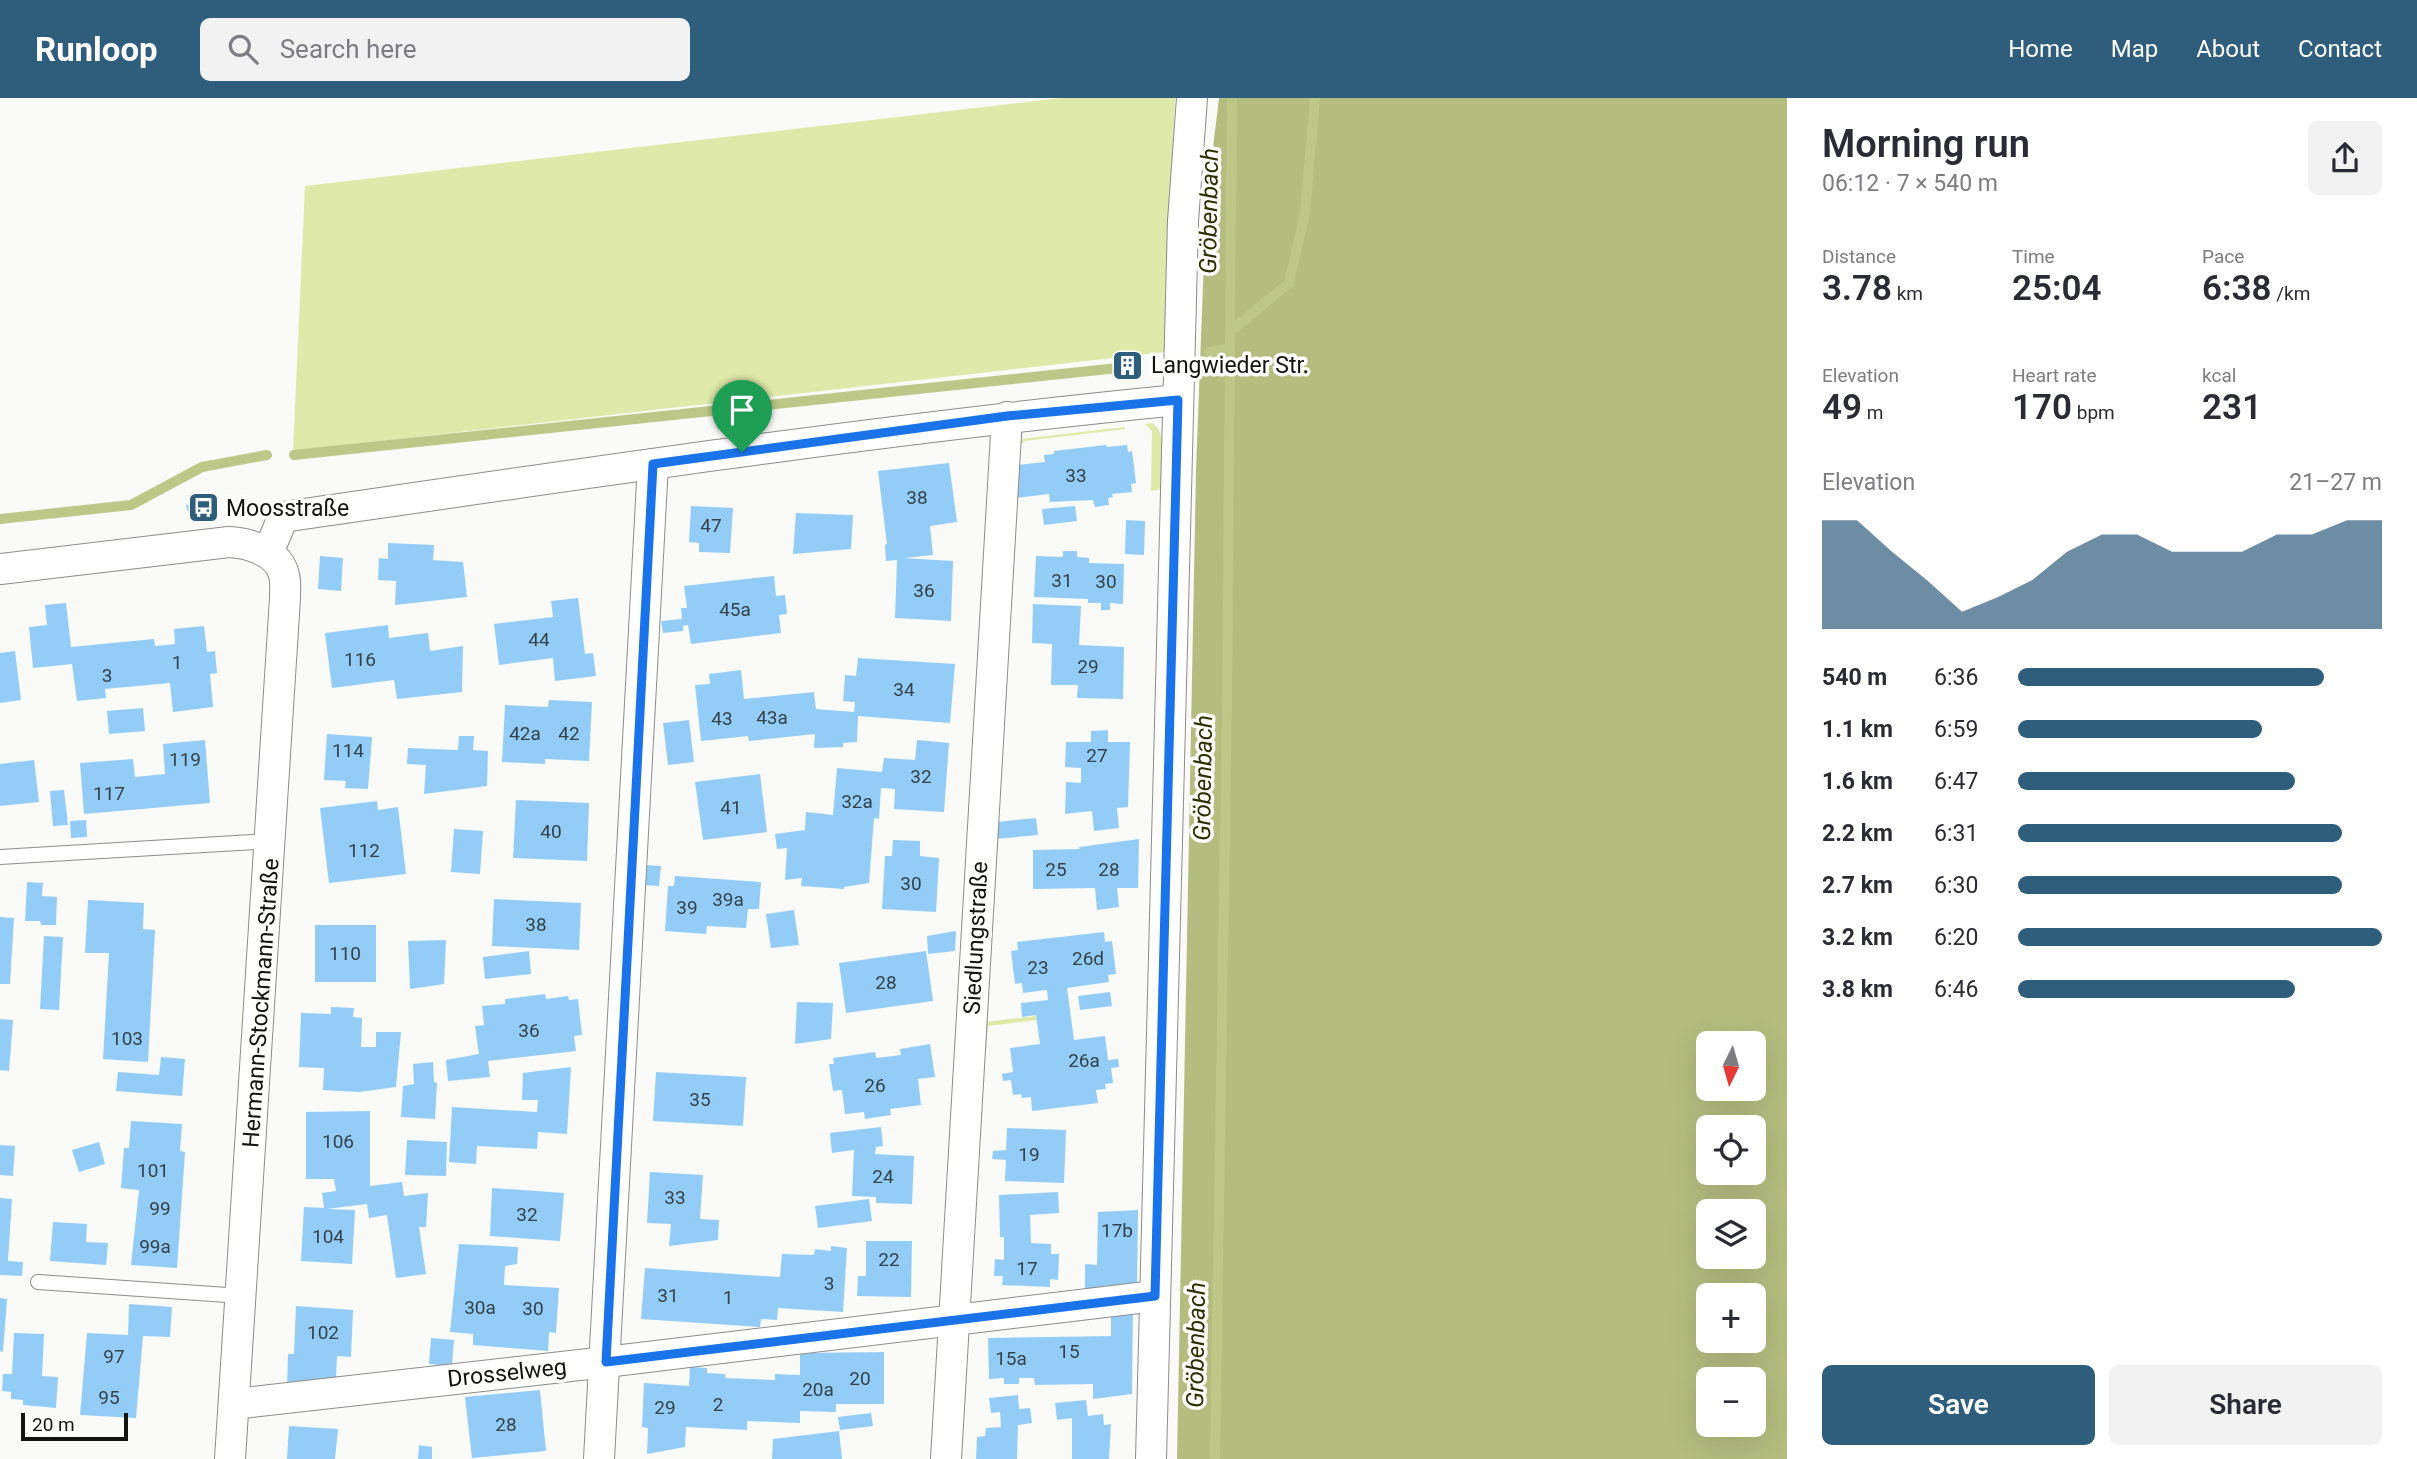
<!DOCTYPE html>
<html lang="en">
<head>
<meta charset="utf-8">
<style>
  body { margin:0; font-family:Roboto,sans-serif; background:#f2f2f3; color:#2b2b33; height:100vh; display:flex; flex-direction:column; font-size:26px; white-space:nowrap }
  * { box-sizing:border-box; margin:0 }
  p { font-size:23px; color:#7c7c81 }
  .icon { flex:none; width:38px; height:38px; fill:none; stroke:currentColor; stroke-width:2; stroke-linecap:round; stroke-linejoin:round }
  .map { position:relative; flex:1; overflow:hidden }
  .sheet { display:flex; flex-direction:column; background:#fff; width:630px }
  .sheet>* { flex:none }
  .needle { width:46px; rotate:185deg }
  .controls { position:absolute; left:1696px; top:933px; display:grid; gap:14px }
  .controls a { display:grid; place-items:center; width:70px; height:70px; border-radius:10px; background:#fff; box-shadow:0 7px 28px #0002; font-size:35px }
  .scale { position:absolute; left:21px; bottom:18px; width:107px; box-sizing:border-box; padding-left:7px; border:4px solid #131312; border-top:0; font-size:19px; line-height:24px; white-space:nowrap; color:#131312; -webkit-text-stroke:5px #fffffe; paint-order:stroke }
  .pin { position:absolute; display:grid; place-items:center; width:60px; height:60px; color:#fff; margin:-72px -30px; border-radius:50% 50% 50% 0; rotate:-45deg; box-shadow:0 0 7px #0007 }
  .pin .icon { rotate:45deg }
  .round { display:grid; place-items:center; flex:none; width:74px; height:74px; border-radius:10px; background:#f2f2f3 }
  .overview { display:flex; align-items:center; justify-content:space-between; height:119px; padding:0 35px }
  h1 { font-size:38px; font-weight:600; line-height:52px }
  .figures { display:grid; grid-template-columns:repeat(3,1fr); gap:10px; height:119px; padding:7px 35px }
  .figures div { display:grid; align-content:center }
  .figures b { font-size:35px; font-weight:600 }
  .figures small { font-size:19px; font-weight:400 }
  .figures p { font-size:19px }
  .chart { height:196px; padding:14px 35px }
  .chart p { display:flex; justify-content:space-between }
  .chart svg { width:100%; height:126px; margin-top:7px; fill:#2f5e7d; opacity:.7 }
  .action { display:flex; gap:14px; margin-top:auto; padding:14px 35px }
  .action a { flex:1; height:80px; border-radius:10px; background:#2f5e7d; color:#fff; font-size:28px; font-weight:600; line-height:80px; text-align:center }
  .action a+a { background:#f2f2f3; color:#2b2b33 }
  ul { padding:0 35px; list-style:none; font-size:23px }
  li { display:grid; grid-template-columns:112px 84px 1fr; align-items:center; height:52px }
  li i { height:18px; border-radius:9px; background:#2f5e7d }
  header { display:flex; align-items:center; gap:42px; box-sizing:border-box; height:98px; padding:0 35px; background:#2f5e7d; color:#fff }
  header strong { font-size:33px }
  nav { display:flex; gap:38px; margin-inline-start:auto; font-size:24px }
  .search { width:490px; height:63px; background:#f2f2f3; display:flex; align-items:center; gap:18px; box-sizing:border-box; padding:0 24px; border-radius:10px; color:#7c7c81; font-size:26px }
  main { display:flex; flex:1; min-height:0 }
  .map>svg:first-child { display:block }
  .green { fill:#dfe9a9 }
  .forest { fill:#b4bd7f; fill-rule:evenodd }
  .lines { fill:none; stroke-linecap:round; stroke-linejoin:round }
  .stream { stroke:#bdc788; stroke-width:10 }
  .building { fill:#93cdf7 }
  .service-casing { stroke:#8c8c8a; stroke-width:16 }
  .minor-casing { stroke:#8c8c8a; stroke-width:32 }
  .service { stroke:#fff; stroke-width:14 }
  .minor { stroke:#fff; stroke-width:30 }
  .route-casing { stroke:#fff; stroke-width:14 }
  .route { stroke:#1a73e8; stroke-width:9 }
  .labels { text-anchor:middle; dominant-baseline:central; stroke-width:7; stroke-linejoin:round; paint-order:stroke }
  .number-label { font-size:19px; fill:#33424b }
  .poi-label { font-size:23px; fill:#131312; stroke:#fffffe; text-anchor:start }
  .street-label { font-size:23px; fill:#131312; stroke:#fffffe }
  .water-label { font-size:24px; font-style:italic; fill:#2b3000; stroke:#fffffe }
</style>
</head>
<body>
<header>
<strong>Runloop</strong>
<div class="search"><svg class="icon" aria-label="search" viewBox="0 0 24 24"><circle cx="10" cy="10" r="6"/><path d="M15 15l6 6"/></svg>Search here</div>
<nav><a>Home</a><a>Map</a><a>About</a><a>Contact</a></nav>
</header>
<main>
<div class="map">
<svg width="1787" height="1361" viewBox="0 0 1787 1361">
  <rect width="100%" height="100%" fill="#fafbf8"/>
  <g class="green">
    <path d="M1060 0H1175L1165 254 293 353 305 88Z"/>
    <path d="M1152 325C1167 334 1161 355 1161 370L1169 378 1164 391 1151 393 1152 333 1145 326Z"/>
    <path d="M1125 329V331L1025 343 1021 347 1019 367H1017L1019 343 1021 341Z"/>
    <path d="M1036 918 1037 922 988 928 985 961 982 965 985 924Z"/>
  </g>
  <path class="forest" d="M1219 0H1787V1361H1177L1196 372 1206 108ZM1708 945H1754V990H1708ZM1708 1029H1754V1074H1708ZM1708 1113H1754V1158H1708ZM1708 1197H1754V1242H1708ZM1708 1281H1754V1326H1708Z"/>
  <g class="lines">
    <g class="stream">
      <path d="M1230 234 1289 185 1305 115 1315 0"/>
      <path d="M1209 254 1230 249"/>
      <path d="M294 357 1118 270"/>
      <path d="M0 421 131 407 202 369 267 357"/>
      <path d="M1215 1361 1227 604 1232 0"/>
    </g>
  </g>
  <g class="building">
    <path d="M1138 262 1140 272 1118 274 1117 264Z"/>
    <path d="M1106 347 1107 349 1127 347 1128 354 1132 353 1136 385 1131 386 1132 394 1112 396 1113 399 1108 400 1109 407 1095 409 1093 402 1050 404 1049 396 1015 400 1017 367 1045 364 1044 357 1054 356V353Z"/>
    <path d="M949 365 957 424 930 428 933 457 904 460 953 463 951 523 895 520 897 462 886 463 885 447 887 446 878 373Z"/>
    <path d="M211 400 213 408 188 415 186 407Z"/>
    <path d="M691 408 733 410 730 455 699 454V445L689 444Z"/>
    <path d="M1075 408 1077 423 1044 427 1042 411Z"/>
    <path d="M796 415 853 417 851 451 793 456Z"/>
    <path d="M1126 422 1145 423 1144 457 1125 456Z"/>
    <path d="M388 445 434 447 433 462 463 464 467 499 395 507 396 483 378 482 379 460 388 461Z"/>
    <path d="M1063 453H1077V459L1089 460V465L1124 466 1123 506 1110 505V512H1101V505H1088V501L1034 499 1036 458 1063 459Z"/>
    <path d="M320 458 343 460 341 493 318 491Z"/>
    <path d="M774 478 776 498 785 497 787 516 779 517 781 535 691 546 688 527 683 528V533L663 535 661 523 682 521 681 510H687L684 488Z"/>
    <path d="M578 500 585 556 593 555 596 578 555 583 553 560 499 567 494 526 553 519 551 503Z"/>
    <path d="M66 505 71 549 154 541 155 548 175 546 174 531 204 528 207 554 215 553 217 575 210 576 213 609 173 614 170 585 105 591 106 600 77 603 72 566 33 570 29 529 47 527 45 507Z"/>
    <path d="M1033 506 1081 508 1079 547 1124 549 1123 601 1077 600 1078 587H1051L1052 546 1032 545Z"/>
    <path d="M388 527 389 540 428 535 430 553 463 548 462 594 397 601 394 582 332 590 325 535Z"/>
    <path d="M15 553 21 602 0 605V555Z"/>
    <path d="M858 560 955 566 950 625 858 618 857 644 843 645V649L814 650 815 636 749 643 748 638 701 643 695 587 710 586 709 576 741 572 744 601 814 594 816 611 854 614 855 604 843 603 845 577 856 578Z"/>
    <path d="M549 602 592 604 589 663 545 661V666L502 664 505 607 548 609Z"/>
    <path d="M143 610 145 633 109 636 107 613Z"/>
    <path d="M689 622 694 664 668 667 663 625Z"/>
    <path d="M1108 632V644H1130L1128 709 1117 710 1119 730 1094 733 1092 713 1065 716 1066 684 1081 685V670L1065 669 1066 644H1091V633Z"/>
    <path d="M327 636 372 639 368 691 345 690 346 683 324 682Z"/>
    <path d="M459 638H474L473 652 488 653 487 688 424 696 426 667 407 666 408 650 458 652Z"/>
    <path d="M205 642 210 705 84 716 80 665 133 661 135 679 165 676 163 646Z"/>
    <path d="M917 642 949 645 944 714 894 711 895 691 881 690 879 721 874 720 869 785 844 789V791L801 788 802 780 785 782 787 750 777 751 775 736 805 732 806 714 833 717 837 670 882 674 884 660 915 662Z"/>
    <path d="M34 662 39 704 0 708V666Z"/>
    <path d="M760 676 767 734 703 742 695 684Z"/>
    <path d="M64 692 68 727 53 728 50 693Z"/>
    <path d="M516 702 589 705 587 763 513 760Z"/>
    <path d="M377 703 378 712 398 709 406 776 329 785 320 710Z"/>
    <path d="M1036 720 1038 737 996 741 997 724Z"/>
    <path d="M86 722 87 739 71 740 70 723Z"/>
    <path d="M454 731 483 733 480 776 451 774Z"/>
    <path d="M1139 741 1138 790H1117L1119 809 1097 812 1095 790 1033 791V752L1080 751 1079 749Z"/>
    <path d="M893 742 920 743V758L939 760 936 814 882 811 885 758H892Z"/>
    <path d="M644 767 661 768 659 788 642 787Z"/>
    <path d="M675 778 761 784 759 811H748L746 830 707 828 706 836 665 833 668 788H674Z"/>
    <path d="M27 784 43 785 42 798 57 799 56 827H41L40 823H25Z"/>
    <path d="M494 801 581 805 579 852 492 848Z"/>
    <path d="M88 802 144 805 143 831 155 832 148 964 103 961 109 855H85Z"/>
    <path d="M794 812 799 847 771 850 766 816Z"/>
    <path d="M0 819 14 820 10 886H0Z"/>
    <rect x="315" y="827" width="61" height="57"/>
    <path d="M956 833 955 853 928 856 927 838Z"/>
    <path d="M1104 834 1105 844 1112 843 1116 876 1108 877 1109 884 1067 890 1074 942 1105 938 1108 962 1118 961 1119 969 1111 970 1113 985 1105 986 1106 991 1096 992 1098 1005 1032 1013 1031 999 1022 1000 1021 996 1013 997 1011 982 1003 983 1002 976 1013 974 1010 950 1040 946 1036 917 1022 919 1021 905 1048 902 1047 892 1023 895 1022 885 1015 886 1011 853 1018 852 1017 844Z"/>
    <path d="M44 838 63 839 59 912 40 911Z"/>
    <path d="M446 842 444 886 410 891 408 843Z"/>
    <path d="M529 853 531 876 485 881 483 859Z"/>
    <path d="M926 853 933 903 846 915 839 865Z"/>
    <path d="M1110 894 1112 908 1080 912 1078 898Z"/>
    <path d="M545 896 546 901 568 898 569 902 578 901 582 937 574 938 576 953 488 963 490 979 448 983 446 962 479 956 475 928 484 927 482 908 505 906V901Z"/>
    <path d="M797 904 833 905 831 941 795 946Z"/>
    <path d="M331 909 354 910 353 919 362 920 361 949H376V934H401L396 989 359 994 323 992 324 970 299 969 301 915 331 916Z"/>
    <path d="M0 921 13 922 9 973 0 972Z"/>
    <path d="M930 946 935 979 918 981 921 1007 890 1011 891 1017 865 1021 864 1014 845 1016 842 992 833 993 829 966H834L833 960 875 954 876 960 901 957 900 951Z"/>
    <path d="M161 959 185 961 182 998 116 993 118 974 159 977Z"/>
    <path d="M433 964 434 984 437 985 435 1021 401 1019 403 988 414 986 413 966Z"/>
    <path d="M571 969 567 1036 538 1034 537 1051 477 1048 476 1066 449 1064 452 1009 537 1014 538 1002H522L523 975Z"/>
    <path d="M656 974 746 979 743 1028 653 1023Z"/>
    <path d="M370 1013V1088L402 1084 404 1098 428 1095 426 1129H419L426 1176 396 1180 387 1117 369 1120 367 1106 327 1111 355 1112 352 1166 301 1163 304 1109 324 1110 322 1095 336 1093 334 1081H306V1014Z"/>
    <path d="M131 1023 182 1026 180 1053 185 1054 177 1170 131 1167 139 1092 121 1090 124 1050H129Z"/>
    <path d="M881 1029 883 1048 876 1049 875 1056 914 1058 912 1106 876 1105V1099L852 1098 854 1052 832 1055 830 1035Z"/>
    <path d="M1007 1030 1066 1032 1064 1085 1005 1083 1006 1062 992 1061 993 1053 1006 1052Z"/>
    <path d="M407 1042 447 1044 446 1078 405 1077Z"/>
    <path d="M99 1044 105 1066 79 1074 72 1052Z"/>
    <path d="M0 1047 15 1048 13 1078 0 1077Z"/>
    <path d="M650 1074 703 1077 700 1121 719 1122 718 1142 669 1148 671 1126 647 1125Z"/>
    <path d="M492 1090 564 1095 560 1143 490 1138Z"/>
    <path d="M1058 1094 1059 1115 1030 1117 1031 1145 1051 1146V1156H1059L1058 1182 1050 1181V1189L1002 1187 1003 1178H994L995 1161 1004 1162V1139H1000L999 1097Z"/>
    <path d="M0 1100 12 1101 8 1163 23 1164 22 1178 0 1177Z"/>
    <path d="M869 1101 872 1123 818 1130 815 1108Z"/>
    <path d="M1138 1112 1137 1192 1085 1191V1166L1097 1167 1098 1114Z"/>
    <path d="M53 1124 87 1126 86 1144 108 1145 106 1167 50 1163Z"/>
    <path d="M866 1143H912L911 1199 857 1198 858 1178H866Z"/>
    <path d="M459 1146 518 1149 517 1166 505 1168 504 1187 559 1190 556 1235 549 1234 548 1253 473 1247V1236L450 1234Z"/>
    <path d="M831 1148 847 1150 843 1214 778 1210 777 1222 761 1221 760 1229 641 1221 645 1170 780 1179 782 1156 814 1157 815 1151 831 1153Z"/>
    <path d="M0 1200 7 1201 3 1254 0 1253Z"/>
    <path d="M129 1206 172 1209 170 1239 143 1238 136 1320 80 1317 87 1235 128 1237Z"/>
    <path d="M296 1208 353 1212 351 1259 337 1258 336 1281 287 1289 288 1256H294Z"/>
    <path d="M1133 1208 1132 1296 1093 1301V1286L1035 1287 1034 1280H1019V1286H1004V1280L989 1281 988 1240 1111 1238V1211Z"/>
    <path d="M14 1235 44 1236 42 1278 58 1279 56 1310 23 1307V1302L11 1301V1294L2 1293 3 1276H12Z"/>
    <path d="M431 1240 454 1242 452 1268 429 1266Z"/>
    <path d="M884 1254V1306H836V1314L800 1313V1325L747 1323V1332L686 1329 685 1349 647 1356 648 1330 642 1329 644 1285 689 1288 690 1269 707 1270V1275L725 1276V1280L775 1282V1276L800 1277V1255Z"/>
    <path d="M540 1292 546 1353 472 1360 465 1299Z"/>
    <path d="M1018 1297 1019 1311 1030 1310 1032 1325 1018 1327 1017 1361H976L977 1339 985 1338 986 1330 1001 1329 1000 1314 991 1315 989 1300Z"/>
    <path d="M1086 1302 1088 1318 1103 1316 1104 1327 1111 1326 1109 1361H1072V1320L1057 1322 1055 1305Z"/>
    <path d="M871 1315 873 1328 840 1332 838 1319Z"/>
    <path d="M289 1328 338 1331 335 1361H287Z"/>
    <path d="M839 1333 842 1361H772L773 1341Z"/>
    <path d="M419 1347 432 1349V1361H418Z"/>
  </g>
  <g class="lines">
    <defs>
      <g id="service">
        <path d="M0 759 271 743"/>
        <path d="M38 1184 242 1198"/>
      </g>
      <g id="minor">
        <path d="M268 455 283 419C581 376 879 331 1178 302"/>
        <path d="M0 471 229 444C249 445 279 454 284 477 286 484 285 492 285 500L230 1361"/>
        <path d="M234 1306 606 1264 1155 1198"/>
        <path d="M599 1361 653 366"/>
        <path d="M946 1361 1007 319"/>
        <path d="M1151 1361 1183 123 1192 0"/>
      </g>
    </defs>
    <use href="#service" class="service-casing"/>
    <use href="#minor" class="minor-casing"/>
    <use href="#service" class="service"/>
    <use href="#minor" class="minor"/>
  </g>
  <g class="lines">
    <defs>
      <path id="route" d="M1178 302 1155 1198 606 1264 653 366 1007 318Z"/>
    </defs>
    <use href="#route" class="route-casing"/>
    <use href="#route" class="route"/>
  </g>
  <defs>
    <symbol id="building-square" viewBox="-11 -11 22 22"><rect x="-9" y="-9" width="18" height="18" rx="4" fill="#2f5e7d" stroke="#fffffe"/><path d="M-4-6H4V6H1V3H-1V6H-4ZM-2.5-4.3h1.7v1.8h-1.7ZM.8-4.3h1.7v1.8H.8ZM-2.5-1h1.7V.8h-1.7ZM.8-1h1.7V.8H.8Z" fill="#fff"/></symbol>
    <symbol id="bus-square" viewBox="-11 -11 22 22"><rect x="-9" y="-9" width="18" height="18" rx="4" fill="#2f5e7d" stroke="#fffffe"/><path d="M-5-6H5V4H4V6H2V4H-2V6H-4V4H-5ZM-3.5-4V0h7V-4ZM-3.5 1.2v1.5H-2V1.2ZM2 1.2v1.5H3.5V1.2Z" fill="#fff"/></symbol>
  </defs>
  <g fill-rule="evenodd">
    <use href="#building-square" x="1110" y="250" width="35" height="35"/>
    <use href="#bus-square" x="186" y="392" width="35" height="35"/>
  </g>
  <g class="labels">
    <g class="number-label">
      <text x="1076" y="377">33</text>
      <text x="917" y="399">38</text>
      <text x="711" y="427">47</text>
      <text x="1062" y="482">31</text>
      <text x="1106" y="483">30</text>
      <text x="924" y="492">36</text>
      <text x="735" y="511">45a</text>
      <text x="539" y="541">44</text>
      <text x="360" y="561">116</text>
      <text x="177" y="564">1</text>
      <text x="1088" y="568">29</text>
      <text x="107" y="577">3</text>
      <text x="904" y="591">34</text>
      <text x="772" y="619">43a</text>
      <text x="722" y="620">43</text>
      <text x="525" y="635">42a</text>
      <text x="569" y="635">42</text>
      <text x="348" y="652">114</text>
      <text x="1097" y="657">27</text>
      <text x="185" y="661">119</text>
      <text x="921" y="678">32</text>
      <text x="109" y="695">117</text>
      <text x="857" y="703">32a</text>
      <text x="731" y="709">41</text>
      <text x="551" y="733">40</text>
      <text x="364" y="752">112</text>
      <text x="1056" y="771">25</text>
      <text x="1109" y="771">28</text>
      <text x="911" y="785">30</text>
      <text x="728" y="801">39a</text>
      <text x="687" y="809">39</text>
      <text x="536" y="826">38</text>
      <text x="345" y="855">110</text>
      <text x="1088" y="860">26d</text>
      <text x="1038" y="869">23</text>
      <text x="886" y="884">28</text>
      <text x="529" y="932">36</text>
      <text x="127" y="940">103</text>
      <text x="1084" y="962">26a</text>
      <text x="875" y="987">26</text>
      <text x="700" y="1001">35</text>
      <text x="338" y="1043">106</text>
      <text x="1029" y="1056">19</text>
      <text x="153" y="1072">101</text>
      <text x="883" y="1078">24</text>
      <text x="675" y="1099">33</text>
      <text x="160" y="1110">99</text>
      <text x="527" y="1116">32</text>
      <text x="1117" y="1132">17b</text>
      <text x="328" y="1138">104</text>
      <text x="155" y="1148">99a</text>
      <text x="889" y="1161">22</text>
      <text x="1027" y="1170">17</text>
      <text x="829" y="1185">3</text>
      <text x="668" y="1197">31</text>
      <text x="728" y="1199">1</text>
      <text x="480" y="1209">30a</text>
      <text x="533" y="1210">30</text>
      <text x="323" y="1234">102</text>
      <text x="1069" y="1253">15</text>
      <text x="114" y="1258">97</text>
      <text x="1011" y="1260">15a</text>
      <text x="860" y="1280">20</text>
      <text x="818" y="1291">20a</text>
      <text x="109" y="1299">95</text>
      <text x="718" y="1306">2</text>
      <text x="665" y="1309">29</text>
      <text x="506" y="1326">28</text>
    </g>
    <g class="poi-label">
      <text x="1151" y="267">Langwieder Str.</text>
      <text x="226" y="410">Moosstraße</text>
    </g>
    <g class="street-label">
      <text transform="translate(976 840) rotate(-87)">Siedlungstraße</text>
      <text transform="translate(261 905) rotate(-86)">Hermann-Stockmann-Straße</text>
      <text transform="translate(507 1275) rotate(-6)">Drosselweg</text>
    </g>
    <g class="water-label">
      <text transform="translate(1209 113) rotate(-89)">Gröbenbach</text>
      <text transform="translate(1203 680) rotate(-89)">Gröbenbach</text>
      <text transform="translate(1196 1247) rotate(-89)">Gröbenbach</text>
    </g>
  </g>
</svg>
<div class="controls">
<a><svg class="needle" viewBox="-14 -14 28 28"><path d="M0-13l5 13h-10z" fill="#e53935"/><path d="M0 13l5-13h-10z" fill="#7c7c81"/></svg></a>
<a><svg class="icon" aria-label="locate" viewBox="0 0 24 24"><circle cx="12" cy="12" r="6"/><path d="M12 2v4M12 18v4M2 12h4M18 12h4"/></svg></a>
<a><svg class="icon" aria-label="layers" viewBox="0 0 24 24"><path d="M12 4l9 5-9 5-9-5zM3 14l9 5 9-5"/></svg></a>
<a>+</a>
<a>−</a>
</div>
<div class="scale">20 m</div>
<div class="pin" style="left:742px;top:354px;background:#1e9e55"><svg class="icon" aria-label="arrive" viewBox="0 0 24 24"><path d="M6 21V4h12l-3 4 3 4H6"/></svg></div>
</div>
<section class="sheet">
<div class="overview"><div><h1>Morning run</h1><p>06:12 · 7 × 540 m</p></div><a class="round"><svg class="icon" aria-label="share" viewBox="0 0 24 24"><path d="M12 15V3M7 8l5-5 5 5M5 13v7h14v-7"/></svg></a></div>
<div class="figures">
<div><p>Distance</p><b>3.78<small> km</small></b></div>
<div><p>Time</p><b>25:04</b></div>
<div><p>Pace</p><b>6:38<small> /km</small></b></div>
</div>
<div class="figures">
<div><p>Elevation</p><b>49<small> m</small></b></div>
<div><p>Heart rate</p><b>170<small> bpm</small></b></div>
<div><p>kcal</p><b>231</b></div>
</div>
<div class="chart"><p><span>Elevation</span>21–27 m</p>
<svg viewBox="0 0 160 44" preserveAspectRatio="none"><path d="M0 44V6L10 6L20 17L30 27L40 38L50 33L60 27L70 17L80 11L90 11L100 17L110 17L120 17L130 11L140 11L150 6L160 6V44z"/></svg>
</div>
<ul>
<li><b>540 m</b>6:36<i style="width:84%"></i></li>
<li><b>1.1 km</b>6:59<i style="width:67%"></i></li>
<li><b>1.6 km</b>6:47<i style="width:76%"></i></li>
<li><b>2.2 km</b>6:31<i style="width:89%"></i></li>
<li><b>2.7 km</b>6:30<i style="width:89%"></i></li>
<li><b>3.2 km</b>6:20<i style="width:100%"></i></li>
<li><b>3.8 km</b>6:46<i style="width:76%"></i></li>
</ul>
<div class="action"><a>Save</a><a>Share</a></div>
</section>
</main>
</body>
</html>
